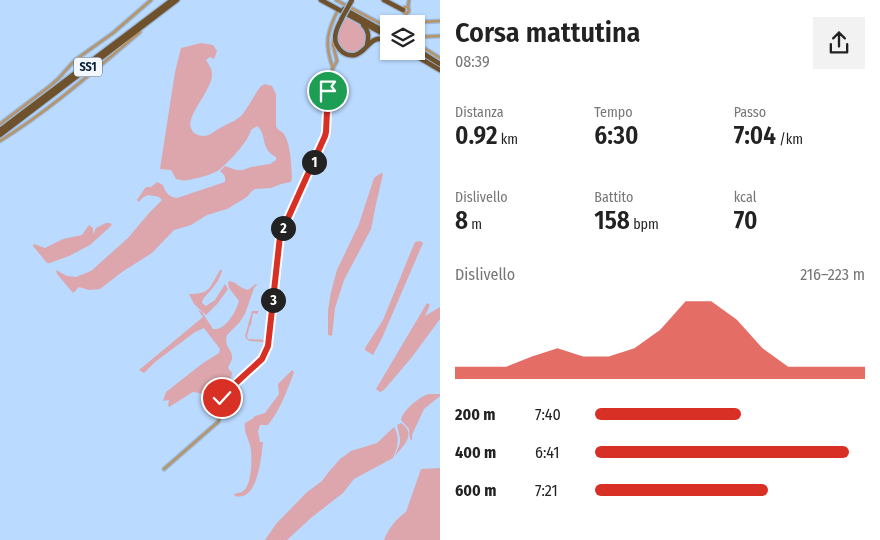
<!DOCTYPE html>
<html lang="it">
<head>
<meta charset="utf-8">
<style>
  body { margin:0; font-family:"Fira Sans Condensed",sans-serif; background:#f2f2f2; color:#222; height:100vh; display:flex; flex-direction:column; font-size:19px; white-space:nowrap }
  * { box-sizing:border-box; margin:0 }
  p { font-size:16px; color:#767676 }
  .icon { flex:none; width:28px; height:28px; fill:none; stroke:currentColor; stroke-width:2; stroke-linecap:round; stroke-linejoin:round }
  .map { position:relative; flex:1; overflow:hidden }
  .details { display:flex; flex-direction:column; background:#fff; width:440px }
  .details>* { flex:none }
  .controls { position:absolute; left:380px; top:15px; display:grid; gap:10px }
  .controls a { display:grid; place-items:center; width:45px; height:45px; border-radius:0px; background:#fff; box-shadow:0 1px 4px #0004; font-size:25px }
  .pin { position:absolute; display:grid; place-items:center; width:42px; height:42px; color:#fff; margin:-21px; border:2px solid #fff; border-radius:50%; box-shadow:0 1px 5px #0007 }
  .km { position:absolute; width:25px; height:25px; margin:-12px; border-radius:50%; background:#222; color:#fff; font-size:14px; line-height:25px; text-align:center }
  .round { display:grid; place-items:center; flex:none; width:52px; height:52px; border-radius:0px; background:#f2f2f2 }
  .head { display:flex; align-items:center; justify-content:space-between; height:85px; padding:0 15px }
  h1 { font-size:28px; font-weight:600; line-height:38px }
  .figures { display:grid; grid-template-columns:repeat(3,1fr); gap:8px; height:85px; padding:5px 15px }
  .figures div { display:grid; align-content:center }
  .figures b { font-size:25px; font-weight:600 }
  .figures small { font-size:14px; font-weight:400 }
  .figures p { font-size:14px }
  .chart { height:140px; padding:10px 15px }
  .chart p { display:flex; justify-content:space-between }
  .chart svg { width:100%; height:90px; margin-top:5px; fill:#d93025; opacity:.7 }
  ul { padding:0 15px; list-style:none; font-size:16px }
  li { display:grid; grid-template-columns:80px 60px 1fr; align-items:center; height:38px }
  li i { height:12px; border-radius:6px; background:#d93025 }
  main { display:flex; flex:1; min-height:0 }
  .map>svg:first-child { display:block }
  .green { fill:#dca6ac }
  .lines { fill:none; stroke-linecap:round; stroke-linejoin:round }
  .minor-casing { stroke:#9ab8db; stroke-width:5 }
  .highway-casing { stroke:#9ab8db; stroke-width:7 }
  .minor { stroke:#b99467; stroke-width:2.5 }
  .highway { stroke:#6f512b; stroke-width:4.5 }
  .highway-bridge-casing { stroke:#9ab8db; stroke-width:7; stroke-linecap:butt }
  .highway-bridge { stroke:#6f512b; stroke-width:4.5 }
  .route-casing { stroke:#fff; stroke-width:10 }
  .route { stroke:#d93025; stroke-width:6 }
  .labels { text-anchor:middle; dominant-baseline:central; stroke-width:4; stroke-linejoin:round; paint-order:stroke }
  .shield { fill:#f3f8fe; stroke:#4f6071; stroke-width:1 }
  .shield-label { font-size:12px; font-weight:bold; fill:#091f35 }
</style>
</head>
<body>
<main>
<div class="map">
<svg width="440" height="540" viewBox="0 0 440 540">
  <rect width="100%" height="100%" fill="#badaff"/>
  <g class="green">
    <path d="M346 17 364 28 367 31 365 45C362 48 360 51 356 52 346 55 337 46 338 36 339 29 343 23 346 17Z"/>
    <path d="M201 43 213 45 217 51 214 59 210 57 206 60C209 65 212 69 212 74 213 90 183 118 192 130 194 134 195 133 198 135 209 139 213 131 222 127 229 123 236 121 242 115 249 106 254 95 261 86L265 84 272 86 276 94V126C278 131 282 131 284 134 291 145 291 165 292 178L291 182 281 184 271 188 255 189 251 192 247 197 227 209 207 215 191 225 174 230 152 253 122 272 100 289 89 290 79 287 73 293 57 274 56 270 67 276 76 277 91 271 128 238 149 213 162 200 159 197C149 195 146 193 139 202L137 200 145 188 147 187H151L157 182 163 185C165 193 170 197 177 198L225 182C226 177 224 174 220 171L225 166 236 170H243L251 167 270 164 276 160V157C259 148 268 135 257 126L251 130C248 142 229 162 219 170 214 174 195 179 188 180 184 181 180 180 176 179L171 170 160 169 175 72 181 48Z"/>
    <path d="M381 173 383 174 376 204 371 229 344 280 335 308 332 336 328 335V311L331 292 337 270 359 224 374 178Z"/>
    <path d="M106 223H110L112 225 90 245 69 256 50 263H47L33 246 34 244 45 248 63 239 82 235 89 225 93 228V234L96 228Z"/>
    <path d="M420 241 423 243 382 338 373 355 365 350V348L383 320 412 249 415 242Z"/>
    <path d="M220 270H222V271C220 278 216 284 211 290 207 295 203 297 202 303L206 306 215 300 225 284 228 289 218 303 206 315 194 304 189 294C211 294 209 288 220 270Z"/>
    <path d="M229 281C237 282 239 288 248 290L256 284 257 285 254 288 245 314 239 323 227 335C224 348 231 347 232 356 233 360 229 364 228 368L232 373C231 383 216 395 205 394 200 394 197 392 193 392L169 407 168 405 169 400 163 401 166 392 203 363 219 353 220 349 204 328 195 332 155 362 144 373 139 370 203 317 198 310 202 312 213 329C225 331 236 312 239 301L229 288 228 283Z"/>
    <path d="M427 303 430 305 425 316 440 307V319L412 357 384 390 380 392 376 389Z"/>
    <path d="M252 311H259L257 314 253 313 251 325H250L247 336 248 339 268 340 267 346 262 358 261 354 265 343C258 339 248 345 245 336Z"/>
    <path d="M254 363 252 369 228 389H226L228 384 231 381Z"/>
    <path d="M292 370 294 372 293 375C286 393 280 410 268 425H260L258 431 260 442H263C261 458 258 502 235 496L234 494C237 493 239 493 242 492 252 487 252 460 251 450 250 441 243 432 245 423L252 419 255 416 265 413 279 394 278 384Z"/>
    <path d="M429 394H440V396L424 409 412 435V440L410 439 409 429 401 420C403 410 420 396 429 394Z"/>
    <path d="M401 423C417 434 404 445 395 456L400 443V438L397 425Z"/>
    <path d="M394 427C400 437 398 447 393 458L354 479 343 493 312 517 287 540H265L276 524 306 493 322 481 327 474 340 459 351 451 377 443Z"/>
    <path d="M440 468V540H384C388 529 396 519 406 512L421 469Z"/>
  </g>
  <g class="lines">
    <defs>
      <g id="minor">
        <path d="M336 0 389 28"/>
        <circle cx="406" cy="10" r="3"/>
        <path d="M408 7 409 0"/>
        <path d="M406 23 440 21"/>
        <path d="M406 24V13"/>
        <path d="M416 37 440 36"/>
        <path d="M416 43 440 58"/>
        <path d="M333 68C324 44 327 32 338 10"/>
        <path d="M0 124 50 86 58 79 75 60 113 33 151 0"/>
        <path d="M0 141C50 110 95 70 140 32"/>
        <path d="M164 469 218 422 222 412V396C238 379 261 368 268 346L280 235 325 136 329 79 333 68 337 61 333 45 334 39"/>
      </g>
      <g id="highway">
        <path d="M321 0 389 37"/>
        <path d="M384 0 403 10"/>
        <path d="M344 9 389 34"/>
        <path d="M342 18C340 23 337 27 336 32 332 45 343 57 355 55 368 52 370 32 389 41"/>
        <path d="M363 25C369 31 369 37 367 45"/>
        <path d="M416 49 440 64"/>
        <path d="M408 51 440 70"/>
        <path d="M0 130 172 0"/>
        <path d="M0 135 177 0"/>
      </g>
    </defs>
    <use href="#minor" class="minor-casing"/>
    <use href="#highway" class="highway-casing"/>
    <use href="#minor" class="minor"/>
    <use href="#highway" class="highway"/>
    <defs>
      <path id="highway-bridge" d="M342 18 352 0"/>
    </defs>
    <use href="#highway-bridge" class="highway-bridge-casing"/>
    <use href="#highway-bridge" class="highway-bridge"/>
  </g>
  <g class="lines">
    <defs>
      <path id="route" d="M222 398 224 394 262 359 268 346 280 236 325 136 326 132 328 91"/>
    </defs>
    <use href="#route" class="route-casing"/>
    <use href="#route" class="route"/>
  </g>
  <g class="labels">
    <rect class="shield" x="74" y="57.5" width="28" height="19" rx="4"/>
    <g class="shield-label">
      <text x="88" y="67">SS1</text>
    </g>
  </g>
</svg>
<div class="controls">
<a><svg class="icon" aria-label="layers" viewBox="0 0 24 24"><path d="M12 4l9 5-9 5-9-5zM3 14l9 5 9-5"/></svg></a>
</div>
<div class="pin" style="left:328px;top:91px;background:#1e9e55"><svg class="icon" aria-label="arrive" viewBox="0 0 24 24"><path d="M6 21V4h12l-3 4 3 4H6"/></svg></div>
<div class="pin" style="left:222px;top:398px;background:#d93025"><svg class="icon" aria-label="check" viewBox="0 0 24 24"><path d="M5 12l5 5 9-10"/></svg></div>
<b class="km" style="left:314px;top:162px">1</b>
<b class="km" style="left:283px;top:228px">2</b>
<b class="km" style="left:273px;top:300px">3</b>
</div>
<section class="details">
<div class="head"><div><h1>Corsa mattutina</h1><p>08:39</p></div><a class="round"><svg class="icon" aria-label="share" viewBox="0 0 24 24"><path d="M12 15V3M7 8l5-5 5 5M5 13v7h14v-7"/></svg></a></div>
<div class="figures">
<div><p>Distanza</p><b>0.92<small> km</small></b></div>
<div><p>Tempo</p><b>6:30</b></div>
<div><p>Passo</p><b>7:04<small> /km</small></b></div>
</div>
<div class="figures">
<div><p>Dislivello</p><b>8<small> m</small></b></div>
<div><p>Battito</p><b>158<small> bpm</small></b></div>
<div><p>kcal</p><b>70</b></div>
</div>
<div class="chart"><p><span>Dislivello</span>216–223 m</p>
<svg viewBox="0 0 160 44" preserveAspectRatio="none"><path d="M0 44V38L10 38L20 38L30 33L40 29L50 33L60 33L70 29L80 20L90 6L100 6L110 15L120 29L130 38L140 38L150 38L160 38V44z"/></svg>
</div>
<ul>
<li><b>200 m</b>7:40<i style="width:54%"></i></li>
<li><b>400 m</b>6:41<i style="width:94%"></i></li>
<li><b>600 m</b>7:21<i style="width:64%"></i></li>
</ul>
</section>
</main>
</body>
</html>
